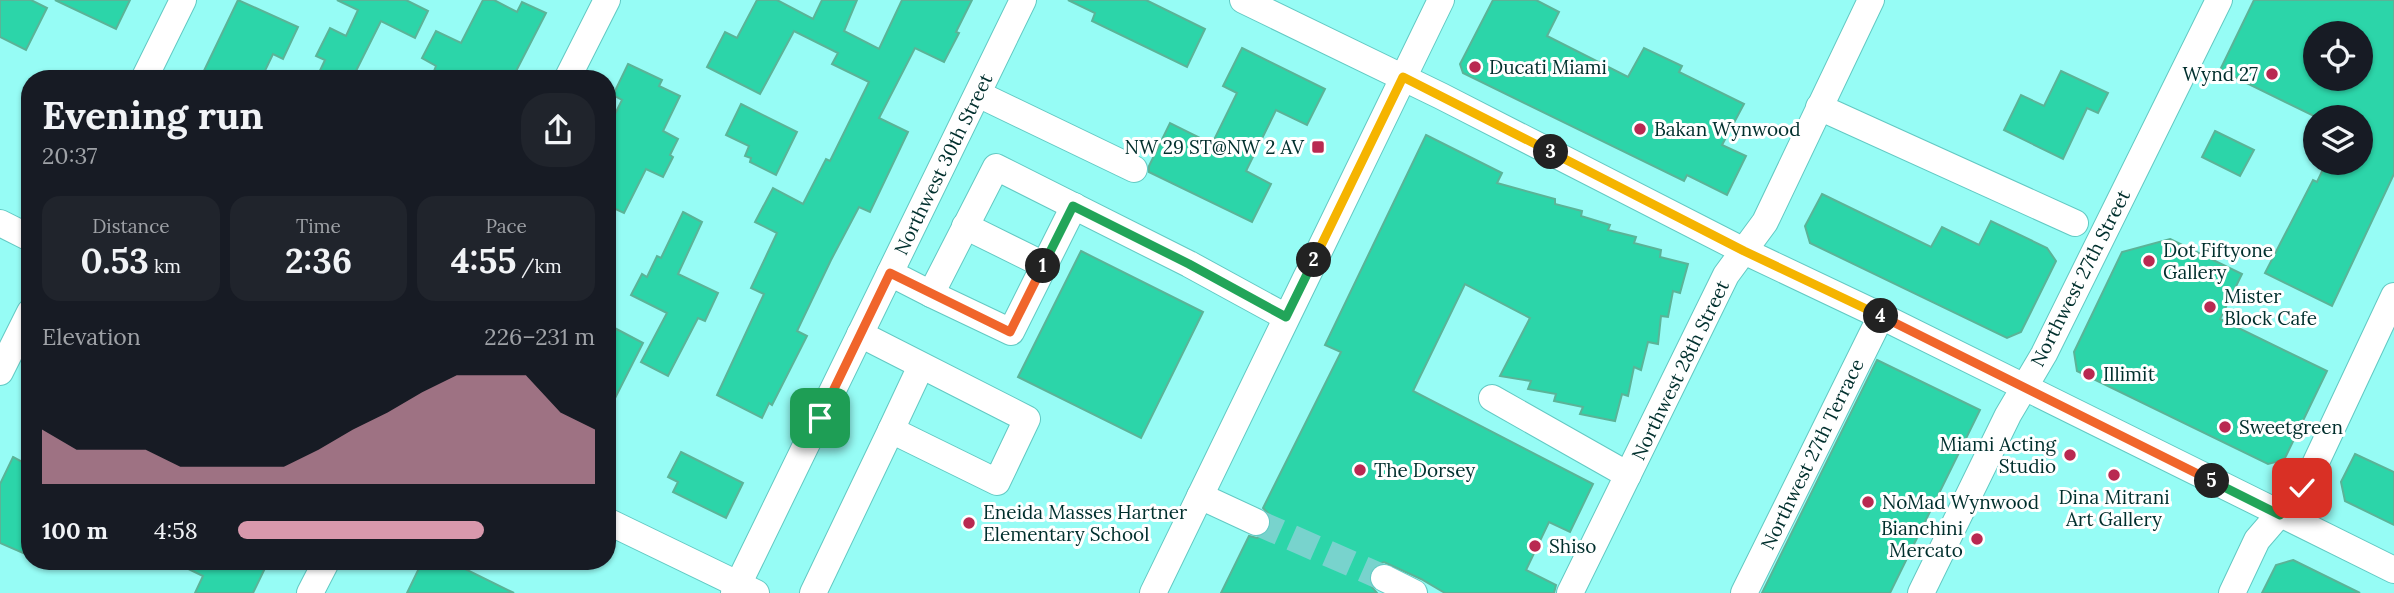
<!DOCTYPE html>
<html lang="en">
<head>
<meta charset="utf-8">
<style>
  body { margin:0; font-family:Lora,serif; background:#20242c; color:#f1f3f6; height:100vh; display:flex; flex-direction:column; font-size:26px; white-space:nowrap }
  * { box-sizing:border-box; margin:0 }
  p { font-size:23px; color:#9ea1a6 }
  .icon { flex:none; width:38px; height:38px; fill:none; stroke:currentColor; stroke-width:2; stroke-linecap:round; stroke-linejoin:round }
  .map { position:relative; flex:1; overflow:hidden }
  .drawer { position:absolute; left:21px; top:70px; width:595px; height:500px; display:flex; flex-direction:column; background:#171b24; border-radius:28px; box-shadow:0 2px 5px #0004 }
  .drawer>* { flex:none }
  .buttons { position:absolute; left:2303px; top:21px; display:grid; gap:14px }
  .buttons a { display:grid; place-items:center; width:70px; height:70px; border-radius:50%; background:#171b24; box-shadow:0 2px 5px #0004; font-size:35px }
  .pin { position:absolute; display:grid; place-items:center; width:60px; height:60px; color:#fff; margin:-30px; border-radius:14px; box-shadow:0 4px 10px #0006 }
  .km { position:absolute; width:35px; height:35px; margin:-18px; border-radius:50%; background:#222; color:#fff; font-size:19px; line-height:35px; text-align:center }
  .round { display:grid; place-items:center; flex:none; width:74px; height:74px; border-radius:28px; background:#20242c }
  .overview { display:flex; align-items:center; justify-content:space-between; height:119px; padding:0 21px }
  h1 { font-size:38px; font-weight:800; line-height:52px }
  .stats { display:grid; grid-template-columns:repeat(3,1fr); gap:10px; height:119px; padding:7px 21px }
  .stats div { display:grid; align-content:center; border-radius:18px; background:#20242c; text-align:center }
  .stats b { font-size:35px; font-weight:800 }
  .stats small { font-size:19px; font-weight:400 }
  .stats p { font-size:19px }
  .chart { height:196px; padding:14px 21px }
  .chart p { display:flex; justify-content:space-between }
  .chart svg { width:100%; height:126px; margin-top:7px; fill:#d898ac; opacity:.7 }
  ul { padding:0 21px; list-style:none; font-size:23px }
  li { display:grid; grid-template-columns:112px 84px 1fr; align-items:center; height:52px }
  li i { height:18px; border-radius:9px; background:#d898ac }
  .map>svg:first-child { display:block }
  .building { fill:#2cd5a9; stroke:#5bb397; stroke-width:2; fill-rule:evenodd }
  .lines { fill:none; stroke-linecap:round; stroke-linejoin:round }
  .minor-tunnel { stroke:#78d3cd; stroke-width:26; stroke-dasharray:26 13; stroke-linecap:butt }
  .minor-casing { stroke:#62c9c3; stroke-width:28 }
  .minor { stroke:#fff; stroke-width:26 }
  .split-1-casing { stroke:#fff; stroke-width:14 }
  .split-2-casing { stroke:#fff; stroke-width:14 }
  .split-3-casing { stroke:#fff; stroke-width:14 }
  .split-4-casing { stroke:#fff; stroke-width:14 }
  .split-5-casing { stroke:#fff; stroke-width:14 }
  .split-6-casing { stroke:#fff; stroke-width:14 }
  .split-1 { stroke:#f0652b; stroke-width:9 }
  .split-2 { stroke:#22a559; stroke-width:9 }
  .split-3 { stroke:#f5b400; stroke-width:9 }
  .split-4 { stroke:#f5b400; stroke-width:9 }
  .split-5 { stroke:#f0652b; stroke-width:9 }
  .split-6 { stroke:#22a559; stroke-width:9 }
  .poi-dot { fill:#b92951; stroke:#fff; stroke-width:2.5 }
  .labels { text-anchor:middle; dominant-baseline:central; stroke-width:6; stroke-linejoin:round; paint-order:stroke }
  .poi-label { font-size:19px; fill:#002f2d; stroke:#fff; text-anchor:start }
  .street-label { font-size:19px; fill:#002f2d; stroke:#fff }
</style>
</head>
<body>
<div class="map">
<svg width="2394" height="593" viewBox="0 0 2394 593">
  <rect width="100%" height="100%" fill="#96fcf5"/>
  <g class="building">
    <path d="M0 0H31L47 8 26 50 0 37Z"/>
    <path d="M55 0H130L116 29Z"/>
    <path d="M238 0 298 27 283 59 273 54 261 79H200Z"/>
    <path d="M337 0H406L428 11 415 38 381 21 352 79H316L325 60 316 56 330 28 346 36 358 10Z"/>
    <path d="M483 0H494L517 12 522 2 546 13 512 79H450L434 71 436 66 422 58 436 31 461 43Z"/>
    <path d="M757 0H777L813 19 822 0H857L844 31 879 49 902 0H972L956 32 959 33 944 62 915 48 879 118 908 132 870 212 859 207 831 260 797 331 807 336 772 405 769 403 762 418 717 395 764 294 751 288 777 233 755 222 773 188 803 204 826 159 830 161 869 82 832 64 838 53 794 31 760 94 707 67 725 32 737 38Z"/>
    <path d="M1068 0H1146L1205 29 1187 67 1092 21 1095 13Z"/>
    <path d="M1493 0H1536L1559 12 1547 36 1628 77 1644 48 1682 66 1679 72 1744 104 1722 145 1746 156 1727 195 1687 175 1684 181 1463 73 1460 64Z"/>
    <path d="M2254 0H2394V174L2332 306 2265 273 2313 180 2317 182 2326 163H2361V117H2316L2220 70ZM2315 33H2361V79H2315Z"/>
    <path d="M1242 48 1325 89 1307 125 1276 110 1246 171 1271 184 1252 222 1149 172V166L1170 123 1212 144 1237 93 1223 86Z"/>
    <path d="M628 64 662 80 659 86 680 96 663 131 678 139 670 155 673 157 663 177 646 169 624 213 607 205V130L622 100 613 95Z"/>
    <path d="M2061 71 2108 93 2098 113 2087 108 2063 159 2004 130 2021 95 2044 106Z"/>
    <path d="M741 104 797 132 776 175 750 162 751 158 745 156 749 146 726 135Z"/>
    <path d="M2215 131 2254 150 2240 176 2202 157Z"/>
    <path d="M1426 135 1502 173 1497 183 1555 199V204L1582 211 1581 216 1610 225 1608 230 1636 237 1634 243 1661 250 1660 257 1688 264 1680 293 1673 291 1668 317 1661 316 1658 344 1648 342 1641 370 1634 367 1628 396 1622 394 1615 421 1580 414 1583 407 1554 401 1556 394 1528 389 1531 381 1500 376 1530 318 1465 284 1413 391 1593 484 1570 532 1549 522 1526 570 1556 585 1554 593H1445L1421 579 1384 562 1376 565 1370 572 1368 578 1371 586 1377 593H1221L1249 536 1257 538 1264 535 1270 528 1272 520 1269 514 1263 508 1341 352 1325 345Z"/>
    <path d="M1822 194 1931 247 1942 227 1979 245 1991 221 2047 248 2056 261 2021 332 2007 338 1810 243 1805 226Z"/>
    <path d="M683 212 702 222 678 274 718 293 705 321 698 318 668 376 641 362 667 313 631 295 642 274 647 277 657 256 661 258Z"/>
    <path d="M2170 239 2242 274 2220 319 2327 371 2284 460 2268 464 2077 371 2074 352 2122 252Z"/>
    <path d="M1081 251 1203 312 1141 438 1018 377Z"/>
    <path d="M607 324 643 343 607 414Z"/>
    <path d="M1877 360 1980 410 1890 593H1762Z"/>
    <path d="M681 452 743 483 726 518 673 492 678 482 668 477Z"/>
    <path d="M2355 454 2394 472V525L2345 501 2341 482Z"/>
    <path d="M13 457 30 466V556L0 543V484Z"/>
    <path d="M2293 560 2360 593H2262L2276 565Z"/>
    <path d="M174 562H268L253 593H195L203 576Z"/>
    <path d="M422 562H451L514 593H407Z"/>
  </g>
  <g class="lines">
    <path class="minor-tunnel" d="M1256 522 1384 578"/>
    <defs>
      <g id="minor">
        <path d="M1243 0 1441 96 1744 251 1881 316 2394 570"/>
        <path d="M144 79 183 0"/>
        <path d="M567 79 607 0"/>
        <path d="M978 94 1134 169"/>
        <path d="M1819 107 2075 223"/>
        <path d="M0 223 30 238"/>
        <path d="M965 226 1044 265"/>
        <path d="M890 273 931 294 996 167 1189 264 1286 317"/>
        <path d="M931 294 1011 332 1074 206"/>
        <path d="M0 372 30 312"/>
        <path d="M1492 398 1628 475"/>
        <path d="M891 430 921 366"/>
        <path d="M1200 496 1256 522"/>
        <path d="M607 521 756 593"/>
        <path d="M1384 578 1414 593"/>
        <path d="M310 593 326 562"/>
        <path d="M734 593 1023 0"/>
        <path d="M813 593 891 430 997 482 1027 419 860 334"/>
        <path d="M1153 593 1441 0"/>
        <path d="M1570 593 1726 275 1765 222 1871 0"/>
        <path d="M1744 593 1881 316"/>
        <path d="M1921 593 2008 415 2044 354 2219 0"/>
        <path d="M2232 593 2257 540 2302 488 2310 475 2394 296"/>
      </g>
    </defs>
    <use href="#minor" class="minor-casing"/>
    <use href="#minor" class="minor"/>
  </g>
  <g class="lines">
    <defs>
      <path id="split-1" d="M820 418 890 273 1010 332 1043 266"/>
      <path id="split-2" d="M1043 266 1073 206 1189 264 1286 317 1314 260"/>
      <path id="split-3" d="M1314 260 1403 77 1551 152"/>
      <path id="split-4" d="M1551 152 1744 251 1881 316"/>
      <path id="split-5" d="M1881 316 2212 481"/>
      <path id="split-6" d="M2212 481 2280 515 2302 488"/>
    </defs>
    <use href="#split-1" class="split-1-casing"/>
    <use href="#split-2" class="split-2-casing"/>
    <use href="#split-3" class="split-3-casing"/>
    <use href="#split-4" class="split-4-casing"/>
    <use href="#split-5" class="split-5-casing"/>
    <use href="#split-6" class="split-6-casing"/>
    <use href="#split-1" class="split-1"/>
    <use href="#split-2" class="split-2"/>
    <use href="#split-3" class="split-3"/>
    <use href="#split-4" class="split-4"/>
    <use href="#split-5" class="split-5"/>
    <use href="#split-6" class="split-6"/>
  </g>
  <g class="poi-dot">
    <circle cx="1475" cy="67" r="7"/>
    <circle cx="2272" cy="74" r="7"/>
    <circle cx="1640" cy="129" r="7"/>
    <rect x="1311" y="140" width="14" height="14" rx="3.5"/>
    <circle cx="2149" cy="261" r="7"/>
    <circle cx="2210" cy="307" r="7"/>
    <circle cx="2089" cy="374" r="7"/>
    <circle cx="2225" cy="427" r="7"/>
    <circle cx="2070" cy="455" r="7"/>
    <circle cx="1360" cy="470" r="7"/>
    <circle cx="2114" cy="475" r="7"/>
    <circle cx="1868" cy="502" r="7"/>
    <circle cx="969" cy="523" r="7"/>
    <circle cx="1977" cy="539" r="7"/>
    <circle cx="1535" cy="546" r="7"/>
  </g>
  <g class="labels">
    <g class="poi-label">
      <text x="1489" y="67">Ducati Miami</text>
      <text x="2258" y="74" text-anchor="end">Wynd 27</text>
      <text x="1654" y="129">Bakan Wynwood</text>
      <text x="1304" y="147" text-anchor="end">NW 29 ST@NW 2 AV</text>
      <text x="2163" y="250">Dot Fiftyone<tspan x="2163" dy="22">Gallery</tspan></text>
      <text x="2224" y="296">Mister<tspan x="2224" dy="22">Block Cafe</tspan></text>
      <text x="2103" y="374">Illimit</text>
      <text x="2239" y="427">Sweetgreen</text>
      <text x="2056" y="444" text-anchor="end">Miami Acting<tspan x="2056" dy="22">Studio</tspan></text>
      <text x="1374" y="470">The Dorsey</text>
      <text x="2114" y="497" text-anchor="middle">Dina Mitrani<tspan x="2114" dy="22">Art Gallery</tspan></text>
      <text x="1882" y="502">NoMad Wynwood</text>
      <text x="983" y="512">Eneida Masses Hartner<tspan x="983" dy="22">Elementary School</tspan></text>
      <text x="1963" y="528" text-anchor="end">Bianchini<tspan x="1963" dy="22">Mercato</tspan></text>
      <text x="1549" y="546">Shiso</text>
    </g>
    <g class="street-label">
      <text transform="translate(943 164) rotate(-64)">Northwest 30th Street</text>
      <text transform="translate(2080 278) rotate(-63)">Northwest 27th Street</text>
      <text transform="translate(1680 370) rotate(-64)">Northwest 28th Street</text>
      <text transform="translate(1812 454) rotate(-64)">Northwest 27th Terrace</text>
    </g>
  </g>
</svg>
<div class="buttons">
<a><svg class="icon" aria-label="locate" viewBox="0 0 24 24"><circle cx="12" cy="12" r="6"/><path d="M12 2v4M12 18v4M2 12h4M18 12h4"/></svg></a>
<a><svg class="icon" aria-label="layers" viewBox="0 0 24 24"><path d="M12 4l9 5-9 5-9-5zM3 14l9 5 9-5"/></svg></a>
</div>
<div class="pin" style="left:820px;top:418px;background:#1e9e55"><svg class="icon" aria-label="arrive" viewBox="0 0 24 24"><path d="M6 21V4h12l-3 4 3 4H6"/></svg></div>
<div class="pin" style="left:2302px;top:488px;background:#d93025"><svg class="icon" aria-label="check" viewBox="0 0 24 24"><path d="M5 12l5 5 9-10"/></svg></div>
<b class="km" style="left:1043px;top:266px">1</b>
<b class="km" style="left:1314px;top:260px">2</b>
<b class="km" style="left:1551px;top:152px">3</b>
<b class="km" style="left:1881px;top:316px">4</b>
<b class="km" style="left:2212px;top:481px">5</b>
<section class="drawer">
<div class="overview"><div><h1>Evening run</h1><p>20:37</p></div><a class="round"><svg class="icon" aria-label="share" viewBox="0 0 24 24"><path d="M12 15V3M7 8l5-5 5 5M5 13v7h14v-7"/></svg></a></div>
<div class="stats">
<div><p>Distance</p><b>0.53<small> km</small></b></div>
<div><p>Time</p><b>2:36</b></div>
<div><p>Pace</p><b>4:55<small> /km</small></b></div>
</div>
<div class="chart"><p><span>Elevation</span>226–231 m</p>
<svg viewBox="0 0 160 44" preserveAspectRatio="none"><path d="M0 44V25L10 32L20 32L30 32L40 38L50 38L60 38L70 38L80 32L90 25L100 19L110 12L120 6L130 6L140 6L150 19L160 25V44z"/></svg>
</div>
<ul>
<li><b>100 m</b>4:58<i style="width:69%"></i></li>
</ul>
</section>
</div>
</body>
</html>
